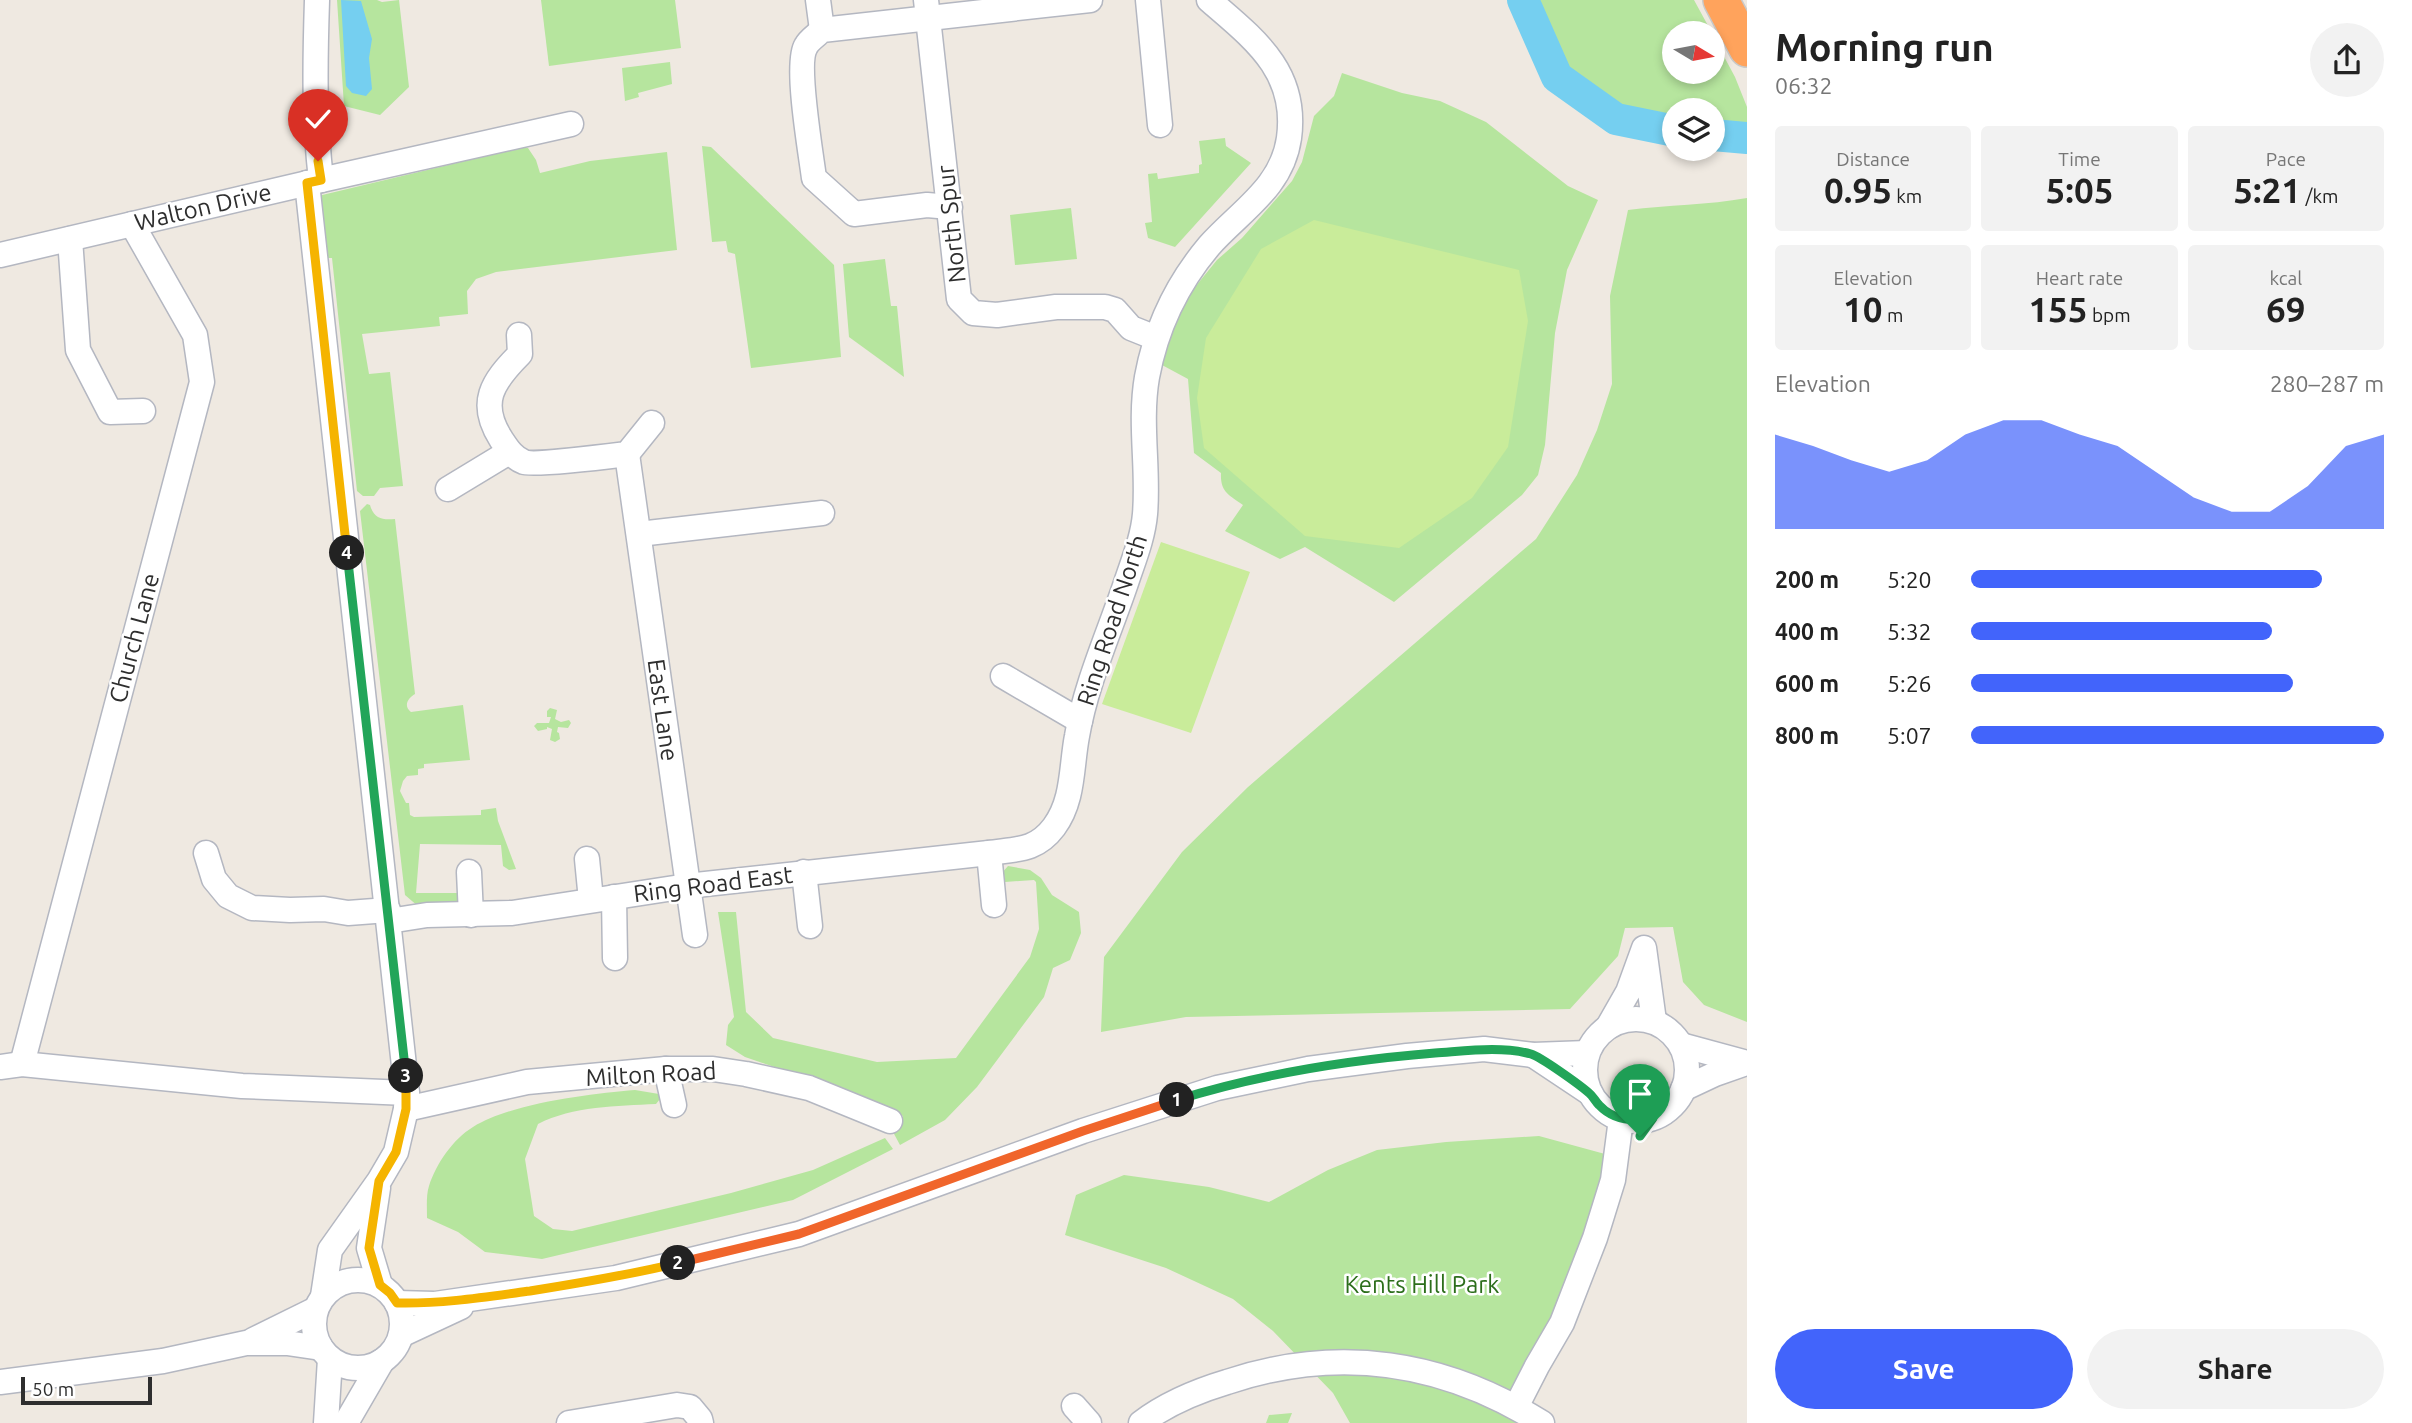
<!DOCTYPE html>
<html lang="en">
<head>
<meta charset="utf-8">
<style>
  body { margin:0; font-family:Ubuntu,sans-serif; background:#f2f2f2; color:#222; height:100vh; display:flex; flex-direction:column; font-size:26px; white-space:nowrap }
  * { box-sizing:border-box; margin:0 }
  p { font-size:23px; color:#767676 }
  .icon { flex:none; width:38px; height:38px; fill:none; stroke:currentColor; stroke-width:2; stroke-linecap:round; stroke-linejoin:round }
  .map { position:relative; flex:1; overflow:hidden }
  .side { display:flex; flex-direction:column; background:#fff; width:665px }
  .side>* { flex:none }
  .needle { width:46px; rotate:100deg }
  .tools { position:absolute; left:1662px; top:21px; display:grid; gap:14px }
  .tools a { display:grid; place-items:center; width:63px; height:63px; border-radius:50%; background:#fff; box-shadow:0 4px 10px #0003; font-size:35px }
  .scale { position:absolute; left:21px; bottom:18px; width:131px; box-sizing:border-box; padding-left:7px; border:4px solid #2e2e2e; border-top:0; font-size:19px; line-height:24px; white-space:nowrap; color:#2e2e2e; -webkit-text-stroke:5px #fff; paint-order:stroke }
  .pin { position:absolute; display:grid; place-items:center; width:60px; height:60px; color:#fff; margin:-72px -30px; border-radius:50% 50% 50% 0; rotate:-45deg; box-shadow:0 0 7px #0007 }
  .pin .icon { rotate:45deg }
  .km { position:absolute; width:35px; height:35px; margin:-18px; border-radius:50%; background:#222; color:#fff; font-size:19px; line-height:35px; text-align:center }
  .round { display:grid; place-items:center; flex:none; width:74px; height:74px; border-radius:37px; background:#f2f2f2 }
  .head { display:flex; align-items:center; justify-content:space-between; height:119px; padding:0 28px }
  h1 { font-size:38px; font-weight:600; line-height:52px }
  .metrics { display:grid; grid-template-columns:repeat(3,1fr); gap:10px; height:119px; padding:7px 28px }
  .metrics div { display:grid; align-content:center; border-radius:7px; background:#f2f2f2; text-align:center }
  .metrics b { font-size:35px; font-weight:600 }
  .metrics small { font-size:19px; font-weight:400 }
  .metrics p { font-size:19px }
  .chart { height:196px; padding:14px 28px }
  .chart p { display:flex; justify-content:space-between }
  .chart svg { width:100%; height:126px; margin-top:7px; fill:#4264fb; opacity:.7 }
  .primary-button { display:flex; gap:14px; margin-top:auto; padding:14px 28px }
  .primary-button a { flex:1; height:80px; border-radius:42px; background:#4264fb; color:#fff; font-size:28px; font-weight:600; line-height:80px; text-align:center }
  .primary-button a+a { background:#f2f2f2; color:#222 }
  ul { padding:0 28px; list-style:none; font-size:23px }
  li { display:grid; grid-template-columns:112px 84px 1fr; align-items:center; height:52px }
  li i { height:18px; border-radius:9px; background:#4264fb }
  main { display:flex; flex:1; min-height:0 }
  .map>svg:first-child { display:block }
  .green { fill:#b6e59e }
  .pitch { fill:#c9ec9a }
  .water { fill:#75cff0 }
  .lines { fill:none; stroke-linecap:round; stroke-linejoin:round }
  .river { stroke:#75cff0; stroke-width:32 }
  .minor-casing { stroke:#b4b7c1; stroke-width:27 }
  .highway-casing { stroke:#c9c9c9; stroke-width:38 }
  .minor { stroke:#fff; stroke-width:24 }
  .highway { stroke:#ffa35c; stroke-width:35 }
  .split-1-casing { stroke:#fff; stroke-width:14 }
  .split-2-casing { stroke:#fff; stroke-width:14 }
  .split-3-casing { stroke:#fff; stroke-width:14 }
  .split-4-casing { stroke:#fff; stroke-width:14 }
  .split-5-casing { stroke:#fff; stroke-width:14 }
  .split-1 { stroke:#22a559; stroke-width:9 }
  .split-2 { stroke:#f0652b; stroke-width:9 }
  .split-3 { stroke:#f5b400; stroke-width:9 }
  .split-4 { stroke:#22a559; stroke-width:9 }
  .split-5 { stroke:#f5b400; stroke-width:9 }
  .labels { text-anchor:middle; dominant-baseline:central; stroke-width:5; stroke-linejoin:round; paint-order:stroke }
  .street-label { font-size:24px; fill:#2e2e2e; stroke:#fff }
  .park-label { font-size:24px; fill:#2c6e1b; stroke:#fff }
</style>
</head>
<body>
<main>
<div class="map">
<svg width="1747" height="1423" viewBox="0 0 1747 1423">
  <rect width="100%" height="100%" fill="#efe9e1"/>
  <g class="green">
    <path d="M337 0H377L382 2 399 0 409 87 380 115 344 106Z"/>
    <path d="M541 0H675L681 48 549 66Z"/>
    <path d="M1523 0H1694L1712 33H1675V72H1713V36L1735 77 1747 107V131H1713V110H1675V131L1616 119 1557 77Z"/>
    <path d="M670 62 672 84 638 93 639 97 625 101 622 68Z"/>
    <path d="M1342 73 1402 93 1440 101 1486 122 1568 186 1598 200 1567 270 1555 333 1545 445 1538 475 1522 495 1394 602 1305 547 1280 559 1225 531 1243 505C1229 495 1220 492 1221 473L1194 453 1188 379 1162 365 1171 325 1195 287 1217 260 1242 238 1292 181 1302 162 1314 116 1334 96Z"/>
    <path d="M1225 138 1226 146 1251 163 1175 247 1148 238 1145 223 1152 222 1148 174 1157 173 1158 179 1199 173V165L1202 164 1199 141Z"/>
    <path d="M702 146 711 147 834 265 841 357 751 368 735 254 728 252 726 241 712 242Z"/>
    <path d="M519 148H528L536 160 540 173 590 161 667 152 677 250 496 272 476 279 467 291 468 314 439 317 440 326 362 334 369 374 390 372 403 486 380 488 374 496H363L357 491 332 258H318V196Z"/>
    <path d="M1747 198V1022L1704 1005 1683 982 1673 927 1625 928 1618 956 1570 1009 1186 1017 1101 1032 1104 957 1182 852 1248 787 1536 539 1577 475 1597 430 1612 384 1610 296 1628 210C1668 205 1708 205 1747 198Z"/>
    <path d="M1071 208 1077 259 1015 265 1010 215Z"/>
    <path d="M885 259 891 306H897L904 377 849 337 843 264Z"/>
    <path d="M367 504 370 505C374 519 382 520 395 519L415 694C408 698 403 706 411 712L463 705 470 760 424 764V768L418 769V775L407 776 403 781 400 791 406 803H409L410 815 414 817 481 815V810L496 808 498 821 516 869 509 870 503 866 501 845 420 844 416 893H460V909L419 907 405 895 360 511Z"/>
    <path d="M550 708 557 710 555 719 561 722 569 720 571 723 568 728 558 727 557 732 559 733 560 739 555 742 550 740 552 729 547 727V729L538 731 534 726 537 723H549L551 717H547V711Z"/>
    <path d="M1008 866 1030 870 1041 878 1052 895 1079 912 1081 933 1070 960 1053 968 1044 997 977 1087 945 1120 900 1145 893 1132 903 1116 827 1085 745 1057 726 1045 728 1025 734 1017 718 912H736L746 1012 773 1038 877 1062 956 1058 1030 957 1039 929 1036 882 1034 880 1005 882 1001 874Z"/>
    <path d="M635 1090 659 1094 660 1099 656 1104C617 1106 573 1106 538 1124L525 1159 534 1216 553 1229 572 1231 731 1193 813 1170 885 1138 893 1149 793 1200 542 1259 485 1252 458 1232 427 1218C427 1208 426 1195 429 1186 436 1164 453 1139 473 1127 512 1103 589 1094 635 1090Z"/>
    <path d="M1539 1136 1616 1157 1517 1406 1542 1423H1350L1333 1393 1273 1331 1233 1299 1166 1268 1065 1235 1076 1195 1124 1175 1209 1187 1269 1202 1328 1170 1377 1150 1446 1142Z"/>
    <path d="M1292 1413 1288 1423H1266L1269 1415Z"/>
  </g>
  <g class="pitch">
    <path d="M1314 220 1519 270 1528 321 1508 447 1472 498 1399 548 1305 536 1204 448 1197 398 1206 338 1261 249Z"/>
    <path d="M1161 542 1250 572 1191 733 1102 704Z"/>
  </g>
  <path class="water" d="M341 0 361 1 372 39 369 58 372 89 366 96 352 93 346 86Z"/>
  <g class="lines">
    <g class="river">
      <path d="M1523 0 1557 77 1616 119 1675 131"/>
      <path d="M1713 135 1747 138"/>
    </g>
    <defs>
      <g id="minor">
        <path d="M317 0C315 61 314 119 321 180"/>
        <path d="M818 0 822 30"/>
        <path d="M926 0 959 299 973 313 997 315 1056 307H1105L1115 310 1131 328 1156 338"/>
        <path d="M1148 0 1160 125"/>
        <path d="M307 183 407 1093 406 1109 396 1152 379 1181 330 1250 323 1296"/>
        <path d="M950 207 927 205 854 214 814 178C811 154 795 63 806 46 809 40 817 35 822 30L1090 0"/>
        <path d="M70 239 78 350 110 412 143 411"/>
        <path d="M0 255 321 180 571 124"/>
        <path d="M519 335 520 354C492 382 478 403 501 439 507 448 513 458 524 462 533 466 611 456 627 454L652 423"/>
        <path d="M627 454 695 935"/>
        <path d="M448 489 509 452"/>
        <path d="M639 534 822 513"/>
        <path d="M1003 676 1080 721"/>
        <path d="M206 853 214 879 228 896 252 908 290 910 324 909 348 913 388 910"/>
        <path d="M989 853 994 905"/>
        <path d="M587 859 591 900"/>
        <path d="M469 872 471 915"/>
        <path d="M804 872 810 926"/>
        <path d="M614 897 615 958"/>
        <path d="M389 921 427 915 512 913 687 886 989 853C1017 849 1036 851 1054 827 1074 800 1071 767 1077 736 1086 683 1110 631 1127 580 1134 559 1143 537 1145 514 1149 469 1139 423 1147 377 1156 328 1177 284 1209 246 1240 211 1282 188 1289 138 1298 71 1254 39 1209 0"/>
        <circle cx="1636" cy="1070" r="51"/>
        <path d="M1608 1027 1628 992 1644 948 1654 1021"/>
        <path d="M1681 1045 1747 1063"/>
        <path d="M1533 1055 1590 1093"/>
        <path d="M22 1064 202 382 195 335 132 224"/>
        <path d="M0 1067 22 1064 242 1086 407 1093"/>
        <path d="M666 1069 674 1105"/>
        <path d="M1683 1089 1715 1074 1746 1063"/>
        <path d="M406 1109 527 1082 666 1069H713L746 1074 809 1088 890 1121"/>
        <path d="M378 1188 369 1248 380 1285"/>
        <circle cx="358" cy="1324" r="44"/>
        <path d="M397 1303 435 1304 616 1278 799 1234 1083 1131 1217 1088 1308 1069 1407 1056 1484 1049 1533 1055 1587 1053"/>
        <path d="M401 1335 461 1307"/>
        <path d="M253 1340 316 1309"/>
        <path d="M0 1382 163 1361 246 1343H287L321 1348"/>
        <path d="M1074 1406 1089 1423"/>
        <path d="M1516 1407 1537 1366 1562 1323 1595 1238 1613 1180 1621 1119"/>
        <path d="M326 1423 330 1359"/>
        <path d="M346 1423 382 1361"/>
        <path d="M569 1423 677 1405 690 1407 700 1419 701 1423"/>
        <path d="M1141 1423C1166 1404 1197 1391 1227 1382 1338 1345 1444 1361 1542 1423"/>
      </g>
      <path id="highway" d="M1721 0 1747 49"/>
    </defs>
    <use href="#minor" class="minor-casing"/>
    <use href="#highway" class="highway-casing"/>
    <use href="#minor" class="minor"/>
    <use href="#highway" class="highway"/>
  </g>
  <g class="lines">
    <defs>
      <path id="split-1" d="M1177 1100C1260 1074 1348 1060 1435 1053 1466 1051 1501 1046 1531 1054 1541 1057 1580 1085 1589 1093 1593 1096 1595 1101 1599 1105 1614 1121 1633 1122 1653 1118L1640 1136"/>
      <path id="split-2" d="M678 1263 799 1234 1083 1131 1177 1100"/>
      <path id="split-3" d="M406 1076V1109L396 1152 379 1181 369 1248 380 1285 390 1293 397 1303C442 1304 486 1297 530 1291 580 1283 629 1275 678 1263"/>
      <path id="split-4" d="M347 553 406 1076"/>
      <path id="split-5" d="M318 161 321 180 307 183 347 553"/>
    </defs>
    <use href="#split-1" class="split-1-casing"/>
    <use href="#split-2" class="split-2-casing"/>
    <use href="#split-3" class="split-3-casing"/>
    <use href="#split-4" class="split-4-casing"/>
    <use href="#split-5" class="split-5-casing"/>
    <use href="#split-1" class="split-1"/>
    <use href="#split-2" class="split-2"/>
    <use href="#split-3" class="split-3"/>
    <use href="#split-4" class="split-4"/>
    <use href="#split-5" class="split-5"/>
  </g>
  <g class="labels">
    <g class="street-label">
      <text transform="translate(203 207) rotate(-13)">Walton Drive</text>
      <text transform="translate(951 224) rotate(-96)">North Spur</text>
      <text transform="translate(1112 620) rotate(-72)">Ring Road North</text>
      <text transform="translate(134 638) rotate(-75)">Church Lane</text>
      <text transform="translate(663 710) rotate(82)">East Lane</text>
      <text transform="translate(713 884) rotate(-7)">Ring Road East</text>
      <text transform="translate(651 1074) rotate(-3)">Milton Road</text>
    </g>
    <g class="park-label">
      <text x="1422" y="1284">Kents Hill Park</text>
    </g>
  </g>
</svg>
<div class="tools">
<a><svg class="needle" viewBox="-14 -14 28 28"><path d="M0-13l5 13h-10z" fill="#e53935"/><path d="M0 13l5-13h-10z" fill="#767676"/></svg></a>
<a><svg class="icon" aria-label="layers" viewBox="0 0 24 24"><path d="M12 4l9 5-9 5-9-5zM3 14l9 5 9-5"/></svg></a>
</div>
<div class="scale">50 m</div>
<div class="pin" style="left:1640px;top:1136px;background:#1e9e55"><svg class="icon" aria-label="arrive" viewBox="0 0 24 24"><path d="M6 21V4h12l-3 4 3 4H6"/></svg></div>
<div class="pin" style="left:318px;top:161px;background:#d93025"><svg class="icon" aria-label="check" viewBox="0 0 24 24"><path d="M5 12l5 5 9-10"/></svg></div>
<b class="km" style="left:1177px;top:1100px">1</b>
<b class="km" style="left:678px;top:1263px">2</b>
<b class="km" style="left:406px;top:1076px">3</b>
<b class="km" style="left:347px;top:553px">4</b>
</div>
<section class="side">
<div class="head"><div><h1>Morning run</h1><p>06:32</p></div><a class="round"><svg class="icon" aria-label="share" viewBox="0 0 24 24"><path d="M12 15V3M7 8l5-5 5 5M5 13v7h14v-7"/></svg></a></div>
<div class="metrics">
<div><p>Distance</p><b>0.95<small> km</small></b></div>
<div><p>Time</p><b>5:05</b></div>
<div><p>Pace</p><b>5:21<small> /km</small></b></div>
</div>
<div class="metrics">
<div><p>Elevation</p><b>10<small> m</small></b></div>
<div><p>Heart rate</p><b>155<small> bpm</small></b></div>
<div><p>kcal</p><b>69</b></div>
</div>
<div class="chart"><p><span>Elevation</span>280–287 m</p>
<svg viewBox="0 0 160 44" preserveAspectRatio="none"><path d="M0 44V11L10 15L20 20L30 24L40 20L50 11L60 6L70 6L80 11L90 15L100 24L110 33L120 38L130 38L140 29L150 15L160 11V44z"/></svg>
</div>
<ul>
<li><b>200 m</b>5:20<i style="width:85%"></i></li>
<li><b>400 m</b>5:32<i style="width:73%"></i></li>
<li><b>600 m</b>5:26<i style="width:78%"></i></li>
<li><b>800 m</b>5:07<i style="width:100%"></i></li>
</ul>
<div class="primary-button"><a>Save</a><a>Share</a></div>
</section>
</main>
</body>
</html>
